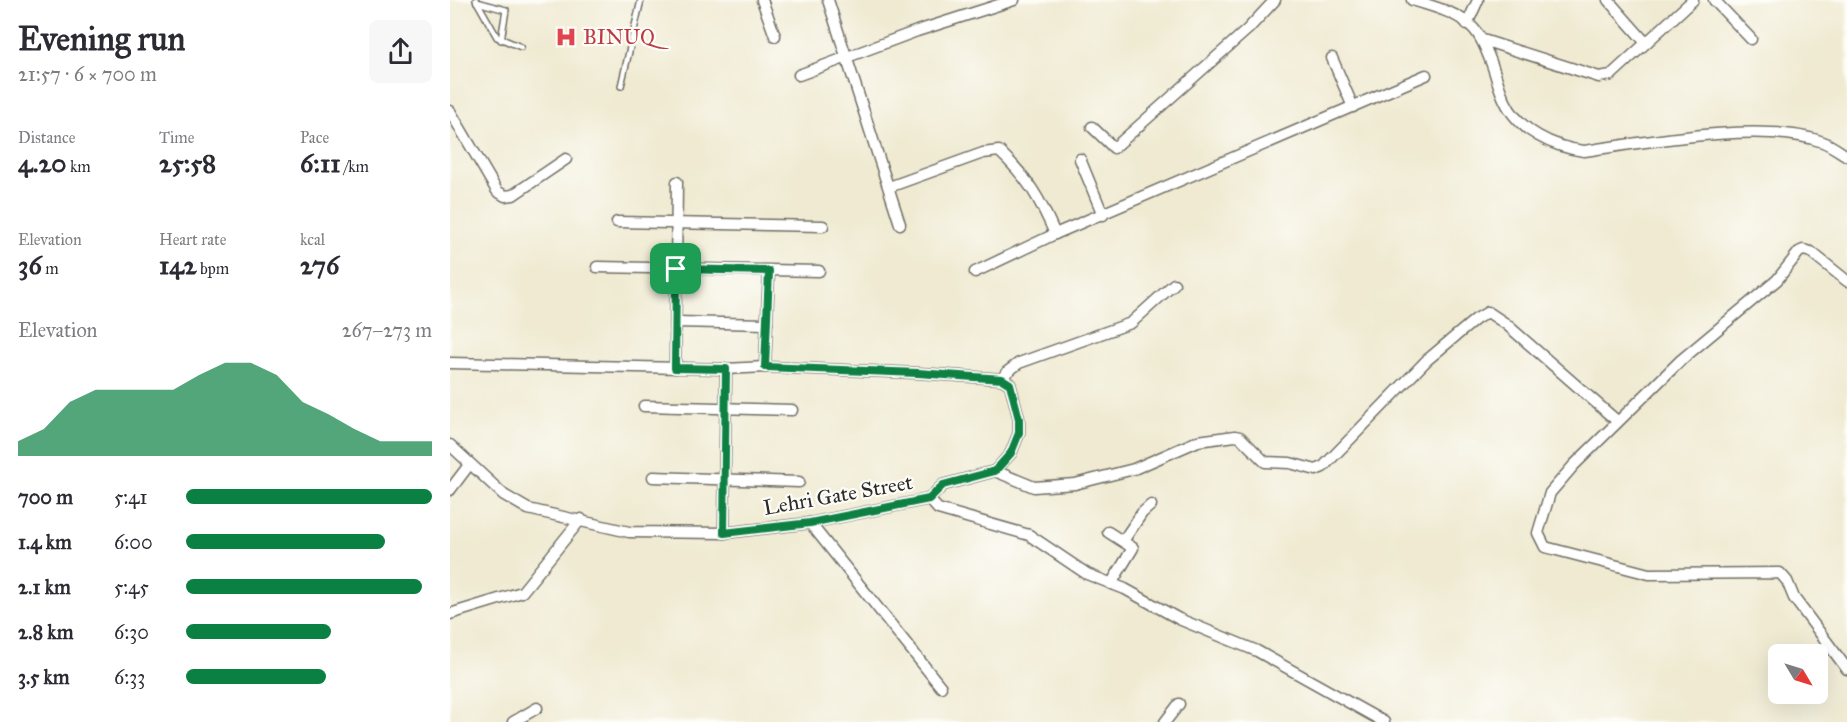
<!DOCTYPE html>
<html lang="en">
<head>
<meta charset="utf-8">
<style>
  body { margin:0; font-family:"IM FELL Great Primer",serif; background:#f7f7f7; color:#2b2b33; height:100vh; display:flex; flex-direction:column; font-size:22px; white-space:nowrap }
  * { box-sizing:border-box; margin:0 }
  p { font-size:20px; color:#7c7c81 }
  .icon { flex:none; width:33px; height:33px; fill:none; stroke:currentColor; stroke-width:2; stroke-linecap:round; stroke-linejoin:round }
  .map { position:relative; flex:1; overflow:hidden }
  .side { display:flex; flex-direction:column; background:#fff; width:450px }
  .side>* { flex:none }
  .needle { width:39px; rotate:128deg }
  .tools { position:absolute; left:1318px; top:644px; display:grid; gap:12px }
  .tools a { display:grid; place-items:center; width:60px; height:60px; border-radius:9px; background:#fff; box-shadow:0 6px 24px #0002; font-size:30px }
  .pin { position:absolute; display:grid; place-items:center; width:51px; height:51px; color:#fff; margin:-26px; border-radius:12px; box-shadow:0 3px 9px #0006 }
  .round { display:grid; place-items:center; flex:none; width:63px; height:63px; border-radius:9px; background:#f7f7f7 }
  .overview { display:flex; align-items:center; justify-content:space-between; height:102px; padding:0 18px }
  h1 { font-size:33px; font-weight:700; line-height:45px }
  .stats { display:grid; grid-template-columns:repeat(3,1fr); gap:9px; height:102px; padding:6px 18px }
  .stats div { display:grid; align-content:center }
  .stats b { font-size:26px; font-weight:700 }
  .stats small { font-size:16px; font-weight:400 }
  .stats p { font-size:16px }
  .chart { height:168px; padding:12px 18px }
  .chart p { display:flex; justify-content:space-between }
  .chart svg { width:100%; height:108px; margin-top:6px; fill:#0b8043; opacity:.7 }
  ul { padding:0 18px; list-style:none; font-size:20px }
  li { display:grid; grid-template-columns:96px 72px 1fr; align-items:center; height:45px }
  li i { height:15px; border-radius:8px; background:#0b8043 }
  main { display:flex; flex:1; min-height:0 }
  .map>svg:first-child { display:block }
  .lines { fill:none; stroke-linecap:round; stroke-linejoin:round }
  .service-casing { stroke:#706e65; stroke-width:8 }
  .minor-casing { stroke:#706e65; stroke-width:13 }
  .service { stroke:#fff; stroke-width:5 }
  .minor { stroke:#fff; stroke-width:10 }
  .route-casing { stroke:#fff; stroke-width:12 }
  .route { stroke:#0b8043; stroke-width:8 }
  .labels { text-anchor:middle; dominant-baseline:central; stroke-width:4.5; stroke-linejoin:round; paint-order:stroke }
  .health-label { font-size:21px; fill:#be3a42; stroke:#fdfcf7; text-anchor:start }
  .street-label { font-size:21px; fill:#2b2b2b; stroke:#fdfcf7 }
</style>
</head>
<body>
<main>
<section class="side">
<div class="overview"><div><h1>Evening run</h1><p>21:57 · 6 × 700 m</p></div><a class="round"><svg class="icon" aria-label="share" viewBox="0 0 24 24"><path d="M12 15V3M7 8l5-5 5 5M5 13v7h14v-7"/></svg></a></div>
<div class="stats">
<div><p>Distance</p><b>4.20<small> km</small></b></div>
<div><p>Time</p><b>25:58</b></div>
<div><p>Pace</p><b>6:11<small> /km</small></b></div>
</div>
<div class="stats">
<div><p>Elevation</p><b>36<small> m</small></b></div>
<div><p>Heart rate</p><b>142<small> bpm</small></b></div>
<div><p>kcal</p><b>276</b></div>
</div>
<div class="chart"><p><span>Elevation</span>267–273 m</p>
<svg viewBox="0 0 160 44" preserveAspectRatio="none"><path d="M0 44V38L10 33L20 22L30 17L40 17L50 17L60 17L70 11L80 6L90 6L100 11L110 22L120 27L130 33L140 38L150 38L160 38V44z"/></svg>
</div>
<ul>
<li><b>700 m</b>5:41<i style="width:100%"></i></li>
<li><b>1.4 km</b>6:00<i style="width:81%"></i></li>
<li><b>2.1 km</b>5:45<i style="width:96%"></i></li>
<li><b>2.8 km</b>6:30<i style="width:59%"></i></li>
<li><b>3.5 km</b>6:33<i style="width:57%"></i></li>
</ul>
</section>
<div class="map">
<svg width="1397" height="722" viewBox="0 0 1397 722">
  <rect width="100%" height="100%" fill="#fdfcf7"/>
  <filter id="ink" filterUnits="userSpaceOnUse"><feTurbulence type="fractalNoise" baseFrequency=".0167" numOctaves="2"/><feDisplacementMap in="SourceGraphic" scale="12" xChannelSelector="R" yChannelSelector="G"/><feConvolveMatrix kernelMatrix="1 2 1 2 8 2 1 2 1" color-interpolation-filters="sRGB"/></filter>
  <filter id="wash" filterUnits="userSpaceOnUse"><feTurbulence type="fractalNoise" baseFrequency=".008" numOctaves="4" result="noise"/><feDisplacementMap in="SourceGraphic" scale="24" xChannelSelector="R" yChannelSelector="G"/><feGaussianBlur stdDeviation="1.35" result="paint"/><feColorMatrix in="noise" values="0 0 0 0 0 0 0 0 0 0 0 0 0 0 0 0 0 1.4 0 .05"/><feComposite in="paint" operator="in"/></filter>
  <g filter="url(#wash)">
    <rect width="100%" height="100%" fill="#efead1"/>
  </g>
  <g filter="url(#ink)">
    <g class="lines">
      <defs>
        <g id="service">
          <path d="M26 0 47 37 71 47"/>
          <path d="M27 2 56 10 51 40"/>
          <path d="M171 86 191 0"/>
        </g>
        <g id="minor">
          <path d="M312 0 325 36"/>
          <path d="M378 0 450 224"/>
          <path d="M962 0C982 6 1010 13 1024 29 1033 39 1036 50 1041 62 1046 75 1049 89 1055 101 1069 131 1103 147 1134 151 1196 142 1316 120 1373 142 1381 145 1389 151 1397 156"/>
          <path d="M1158 0 1196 43"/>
          <path d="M1264 0 1301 39"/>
          <path d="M1017 24 1028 0"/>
          <path d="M1033 40 1149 77 1161 75 1243 0"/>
          <path d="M882 58 903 107"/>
          <path d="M349 75 467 31 564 0"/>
          <path d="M0 111 47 191 55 196 63 195 116 159"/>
          <path d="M642 127 664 148 798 29 825 0"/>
          <path d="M630 159 653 215"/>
          <path d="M439 187 533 153 549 151C578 178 590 199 605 234"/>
          <path d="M167 222 373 226"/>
          <path d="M147 267 369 271"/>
          <path d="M525 272 605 234 976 75"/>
          <path d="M1397 281 1361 252 1353 250 1349 252 1327 280 1231 360 1124 465 1100 493 1088 533 1095 547 1199 574 1330 573 1337 581 1344 598 1397 669"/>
          <path d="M226 322 317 324"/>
          <path d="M0 363 276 369 315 367 468 373 552 379 560 384 569 419V433L561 453 545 471 493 485 479 499"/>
          <path d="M315 367 319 271"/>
          <path d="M225 368 227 182"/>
          <path d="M552 379 557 372 569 363 681 323 724 284"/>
          <path d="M194 406 342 410"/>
          <path d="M0 445 54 495 78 509 179 532 274 533 360 523 479 499 488 509 579 535 637 574 675 589 729 619 807 651 934 722"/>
          <path d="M545 471 584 487 625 484 684 469 748 441 785 436 790 437 815 462 840 463 866 470 873 467 977 360 1026 319 1038 312 1056 324 1167 421"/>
          <path d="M203 477 349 482"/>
          <path d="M0 490 19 465"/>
          <path d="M360 523 491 687"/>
          <path d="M658 532 683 548 661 584"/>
          <path d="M274 533 276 369"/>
          <path d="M673 541 692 513 701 505"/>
          <path d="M0 614 72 592 131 519"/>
          <path d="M63 722 87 708"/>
          <path d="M715 722 729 704"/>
        </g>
      </defs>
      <use href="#service" class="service-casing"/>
      <use href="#minor" class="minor-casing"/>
      <use href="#service" class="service"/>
      <use href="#minor" class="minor"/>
    </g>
  </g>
  <g class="lines" filter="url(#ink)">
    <defs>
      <path id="route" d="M226 269 319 271 315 367 468 373 552 379 560 384 569 419V433L561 453 545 471 493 485 479 499 360 523 274 533 276 369 225 368Z"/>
    </defs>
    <use href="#route" class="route-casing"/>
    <use href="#route" class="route"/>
  </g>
  <defs>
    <symbol id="hospital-bare" viewBox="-9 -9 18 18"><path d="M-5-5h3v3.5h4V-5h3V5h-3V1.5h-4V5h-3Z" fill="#e0444e" stroke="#fdfcf7" stroke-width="2.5" paint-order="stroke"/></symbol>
  </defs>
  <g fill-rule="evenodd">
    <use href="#hospital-bare" x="101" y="22" width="30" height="30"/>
  </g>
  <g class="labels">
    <g class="health-label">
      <text x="133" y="37">BINUQ</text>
    </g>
    <g class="street-label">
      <text transform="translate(388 495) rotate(-10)">Lehri Gate Street</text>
    </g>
  </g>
</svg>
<div class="tools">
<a><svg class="needle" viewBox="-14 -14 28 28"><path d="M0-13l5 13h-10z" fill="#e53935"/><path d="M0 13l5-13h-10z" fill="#7c7c81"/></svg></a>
</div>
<div class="pin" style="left:226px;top:269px;background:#1e9e55"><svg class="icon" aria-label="arrive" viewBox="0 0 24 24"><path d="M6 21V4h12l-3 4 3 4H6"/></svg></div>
</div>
</main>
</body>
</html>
